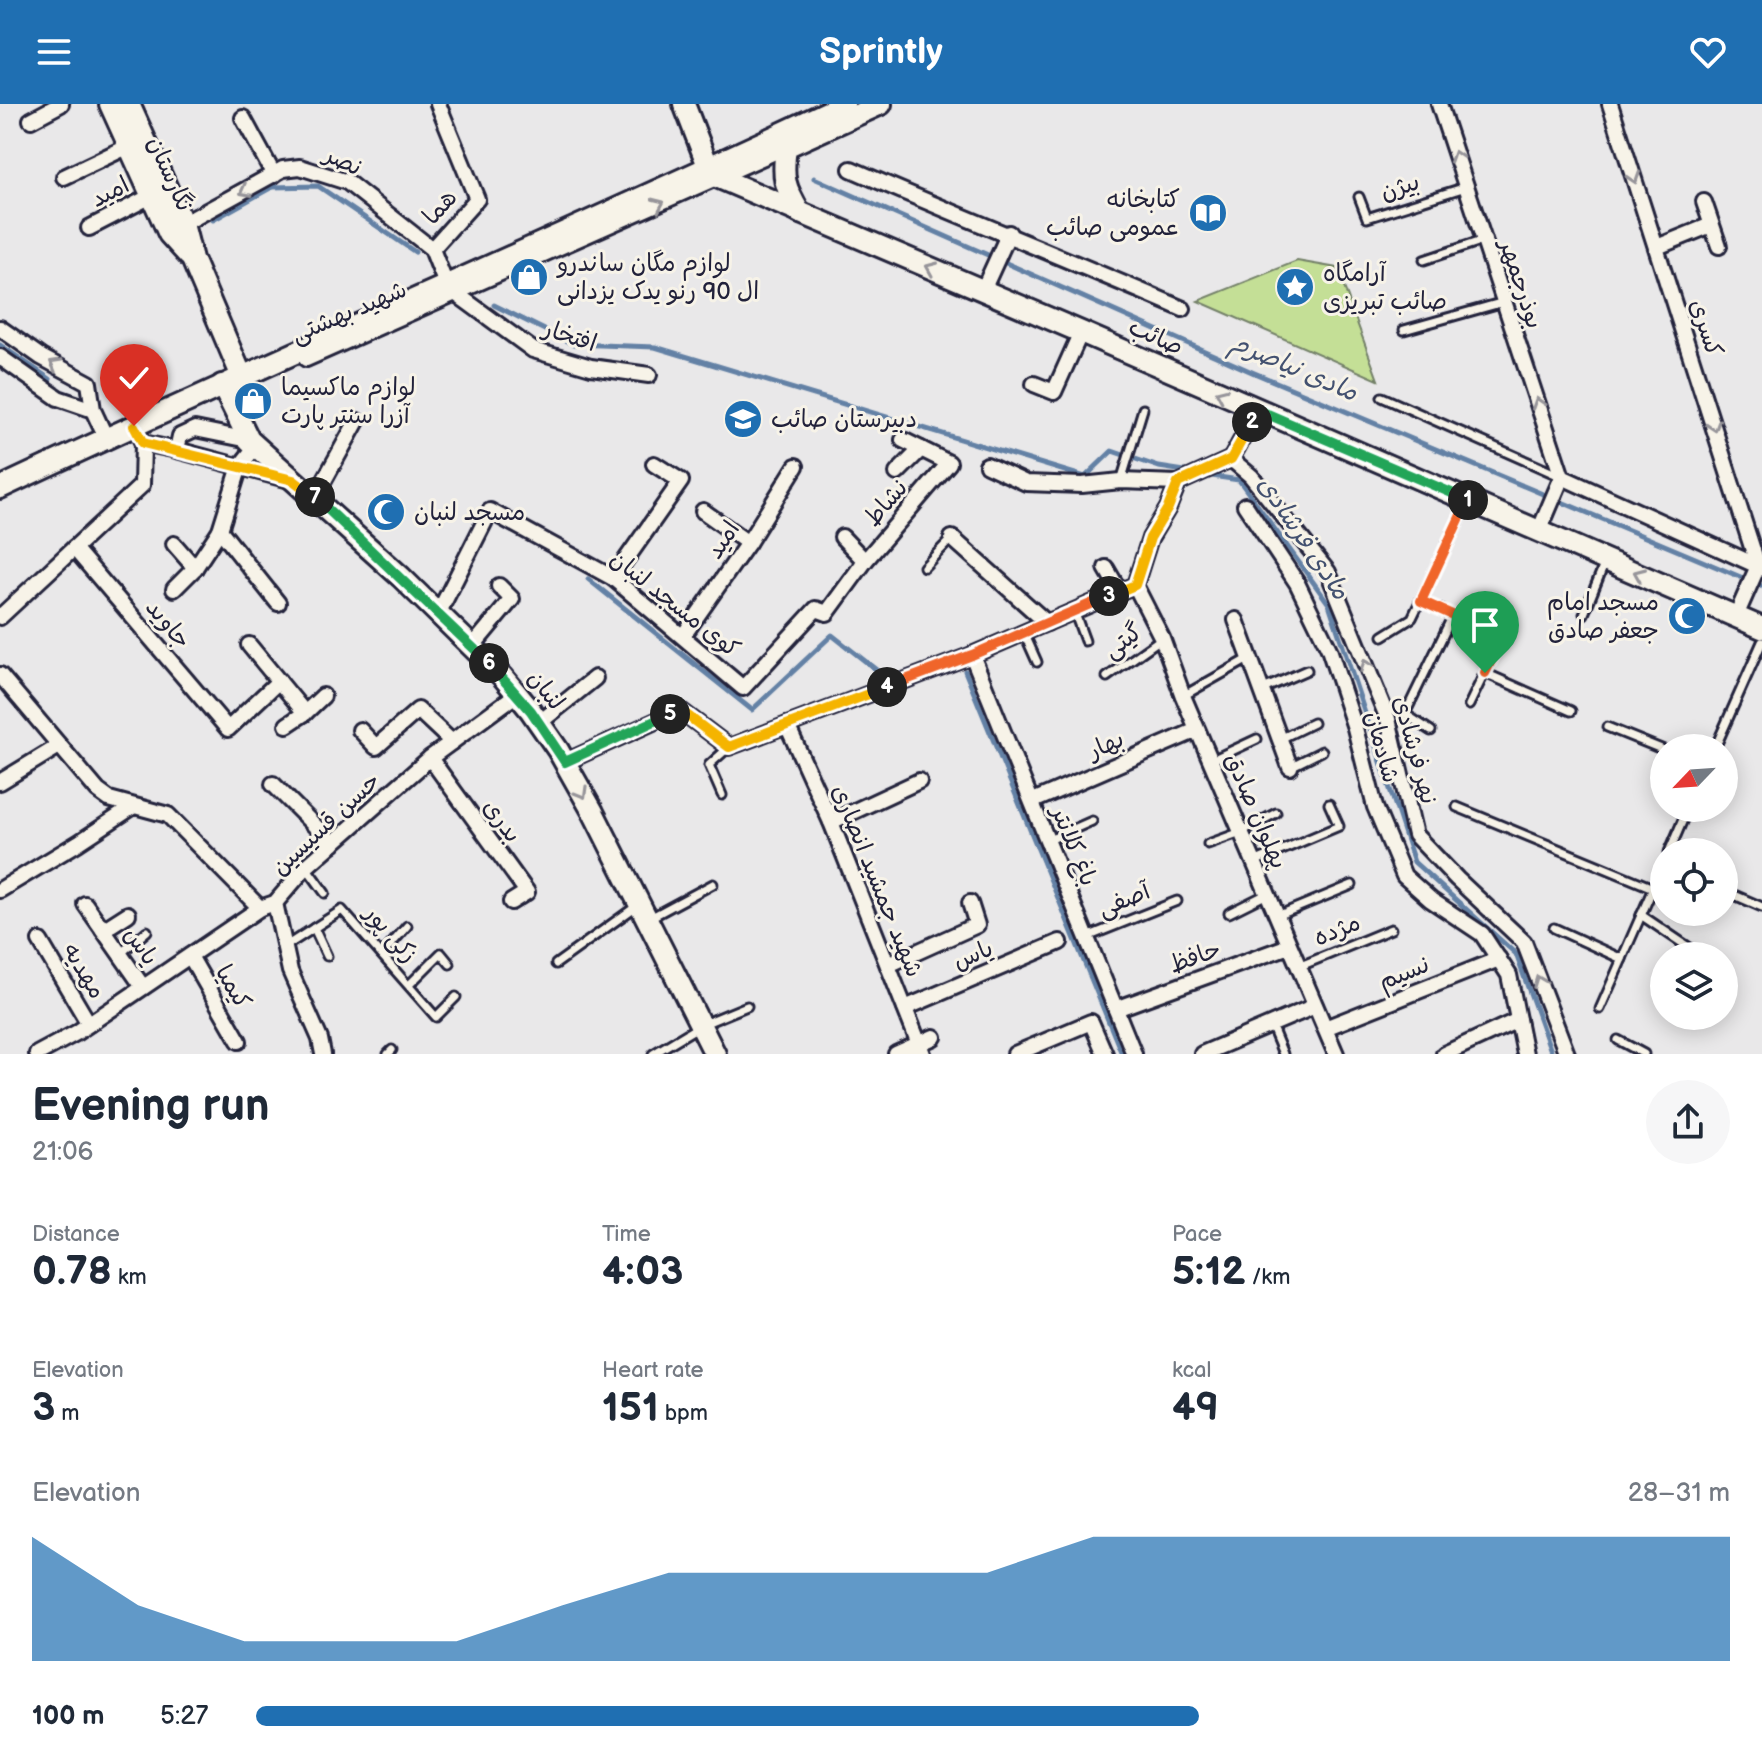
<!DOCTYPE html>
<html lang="en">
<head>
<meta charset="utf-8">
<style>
  body { margin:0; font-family:"Balsamiq Sans","Playpen Sans Arabic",sans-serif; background:#f6f6f7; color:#1f2937; height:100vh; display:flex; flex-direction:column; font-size:30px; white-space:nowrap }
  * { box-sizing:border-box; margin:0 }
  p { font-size:26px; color:#747a83 }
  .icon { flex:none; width:44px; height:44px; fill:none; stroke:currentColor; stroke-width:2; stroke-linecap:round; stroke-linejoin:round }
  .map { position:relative; height:950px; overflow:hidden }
  .side { display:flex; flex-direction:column; background:#fff; flex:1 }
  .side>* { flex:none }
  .needle { width:52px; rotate:245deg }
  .tools { position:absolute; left:1650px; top:630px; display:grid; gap:16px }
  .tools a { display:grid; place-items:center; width:88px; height:88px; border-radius:50%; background:#fff; box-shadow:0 4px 20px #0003; font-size:40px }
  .pin { position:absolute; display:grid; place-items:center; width:68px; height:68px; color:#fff; margin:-82px -34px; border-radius:50% 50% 50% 0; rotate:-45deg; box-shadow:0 0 8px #0007 }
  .pin .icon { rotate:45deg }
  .km { position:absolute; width:40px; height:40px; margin:-20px; border-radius:50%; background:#222; color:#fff; font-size:22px; line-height:40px; text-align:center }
  .round { display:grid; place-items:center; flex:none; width:84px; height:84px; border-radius:42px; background:#f6f6f7 }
  .headline { display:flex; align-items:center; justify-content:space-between; height:136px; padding:0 32px }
  h1 { font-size:44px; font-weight:700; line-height:60px }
  .stats { display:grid; grid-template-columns:repeat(3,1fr); gap:12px; height:136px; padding:8px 32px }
  .stats div { display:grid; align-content:center }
  .stats b { font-size:40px; font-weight:700 }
  .stats small { font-size:22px; font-weight:400 }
  .stats p { font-size:22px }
  .chart { height:224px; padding:16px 32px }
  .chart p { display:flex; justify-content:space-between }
  .chart svg { width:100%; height:144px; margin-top:8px; fill:#1f6fb2; opacity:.7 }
  ul { padding:0 32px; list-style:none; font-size:26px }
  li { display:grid; grid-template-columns:128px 96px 1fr; align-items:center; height:60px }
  li i { height:20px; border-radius:10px; background:#1f6fb2 }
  header { display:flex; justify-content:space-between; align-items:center; height:104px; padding:0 32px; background:#1f6fb2; color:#fff; font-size:36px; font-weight:700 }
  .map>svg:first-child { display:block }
  .green { fill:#c4df96; stroke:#738068; stroke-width:2 }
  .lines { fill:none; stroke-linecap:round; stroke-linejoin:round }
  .stream { stroke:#6381a5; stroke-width:5 }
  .lane-casing { stroke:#22223b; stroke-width:13 }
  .street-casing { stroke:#22223b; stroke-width:20 }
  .secondary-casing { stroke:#22223b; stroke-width:26 }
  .lane { stroke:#f7f3e8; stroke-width:7 }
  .street { stroke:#f7f3e8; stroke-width:14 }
  .secondary { stroke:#f7f3e8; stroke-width:20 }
  .oneway { stroke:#97959a }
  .split-1-casing { stroke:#fff; stroke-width:16 }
  .split-2-casing { stroke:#fff; stroke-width:16 }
  .split-3-casing { stroke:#fff; stroke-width:16 }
  .split-4-casing { stroke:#fff; stroke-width:16 }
  .split-5-casing { stroke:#fff; stroke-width:16 }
  .split-6-casing { stroke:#fff; stroke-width:16 }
  .split-7-casing { stroke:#fff; stroke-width:16 }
  .split-8-casing { stroke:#fff; stroke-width:16 }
  .split-1 { stroke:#f0652b; stroke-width:10 }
  .split-2 { stroke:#22a559; stroke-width:10 }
  .split-3 { stroke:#f5b400; stroke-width:10 }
  .split-4 { stroke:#f0652b; stroke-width:10 }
  .split-5 { stroke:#f5b400; stroke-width:10 }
  .split-6 { stroke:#22a559; stroke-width:10 }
  .split-7 { stroke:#22a559; stroke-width:10 }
  .split-8 { stroke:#f5b400; stroke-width:10 }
  .labels { text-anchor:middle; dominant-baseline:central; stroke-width:6; stroke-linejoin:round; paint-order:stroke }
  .street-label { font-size:24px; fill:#22223b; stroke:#f7f3e8 }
  .poi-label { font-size:24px; fill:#22223b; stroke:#f7f3e8; text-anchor:start }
  .water-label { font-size:26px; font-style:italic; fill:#435170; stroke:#f7f3e8 }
</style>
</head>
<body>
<header><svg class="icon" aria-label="menu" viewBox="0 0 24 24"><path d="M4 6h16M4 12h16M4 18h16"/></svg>Sprintly<svg class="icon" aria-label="heart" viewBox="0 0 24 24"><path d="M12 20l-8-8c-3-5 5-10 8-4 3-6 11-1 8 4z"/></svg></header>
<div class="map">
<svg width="1762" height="950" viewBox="0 0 1762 950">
  <rect width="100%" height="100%" fill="#e9e8e9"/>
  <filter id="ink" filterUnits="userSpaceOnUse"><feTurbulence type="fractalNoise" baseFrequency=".0125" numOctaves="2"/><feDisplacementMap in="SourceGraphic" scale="16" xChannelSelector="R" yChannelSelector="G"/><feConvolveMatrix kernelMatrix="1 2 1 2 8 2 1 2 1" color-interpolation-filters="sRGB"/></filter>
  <g filter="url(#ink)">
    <path class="green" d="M1297 157 1337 164 1378 276 1198 197Z"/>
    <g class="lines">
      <g class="stream">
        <path d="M814 74 1252 268 1762 482"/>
        <path d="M213 116 272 83 318 82 415 148"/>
        <path d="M494 201 573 240 655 243 1085 373 1112 347 1159 363 1191 368"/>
        <path d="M0 241 50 275"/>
        <path d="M1205 371 1239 376 1329 500 1414 758 1516 850 1552 950"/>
        <path d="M588 475 752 606 832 531 884 572"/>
        <path d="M965 567 1122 950"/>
      </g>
      <defs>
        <g id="lane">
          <path d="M1359 93 1367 114 1466 83"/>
          <path d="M1424 156 1484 136"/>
          <path d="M1404 226 1504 198"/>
          <path d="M1382 293 1560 372"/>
          <path d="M1121 377 1143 305"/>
          <path d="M924 463 952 434"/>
          <path d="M1421 497 1502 533 1469 601"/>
          <path d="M1074 507 1085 537"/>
          <path d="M1584 510 1605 458"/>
          <path d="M1024 529 1037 558"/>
          <path d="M1383 532 1412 514 1467 400"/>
          <path d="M1485 569 1571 607"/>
          <path d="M1107 573 1162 534"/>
          <path d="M1261 586 1307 566"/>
          <path d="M1183 592 1250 554"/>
          <path d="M1607 623 1664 646"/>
          <path d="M1431 627 1405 610 1453 511"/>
          <path d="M1280 635 1313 619"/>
          <path d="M1715 644 1762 538"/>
          <path d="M1210 657 1257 635"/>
          <path d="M1290 663 1322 647"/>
          <path d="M722 691 709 661 729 643"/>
          <path d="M1457 703 1653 784"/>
          <path d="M1049 736 1092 717"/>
          <path d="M1208 740 1241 728 1276 709"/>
          <path d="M1669 748 1688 704"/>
          <path d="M1254 758 1339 722 1329 700"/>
          <path d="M306 763 325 789"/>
          <path d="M1725 787 1762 803"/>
          <path d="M1229 809 1267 790"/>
          <path d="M1641 811 1700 851"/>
          <path d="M1277 812 1352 781"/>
          <path d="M648 815 713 780"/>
          <path d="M314 824 327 852"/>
          <path d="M1554 824 1622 855"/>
          <path d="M1087 833 1177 797"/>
          <path d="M286 842 342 806 436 913 456 893"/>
          <path d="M120 850 147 827"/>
          <path d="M382 851 407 822"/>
          <path d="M556 860 638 801"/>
          <path d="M1298 863 1391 825"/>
          <path d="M409 881 441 849 450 860"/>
          <path d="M1600 905 1664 759"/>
          <path d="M1271 921 1283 950"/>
          <path d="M1618 936 1644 950"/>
          <path d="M388 950 392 946"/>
          <path d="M653 950 701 921 747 902"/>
        </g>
        <g id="street">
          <path d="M1439 0 1562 373"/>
          <path d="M1610 0 1758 462 1736 512"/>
          <path d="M243 14 274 71"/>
          <path d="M31 16 61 0"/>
          <path d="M851 65C961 113 1072 157 1183 205"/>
          <path d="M64 73 129 42"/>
          <path d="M1704 98 1719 142"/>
          <path d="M183 120 283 65 300 63 347 78 432 145 447 183 533 246 591 263 649 271"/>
          <path d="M89 124 151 92"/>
          <path d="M1657 143 1711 121"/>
          <path d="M432 145 477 95 438 0"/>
          <path d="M983 186 1009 129"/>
          <path d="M0 224 41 253 89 279 93 306 106 334"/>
          <path d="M0 253 58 294 93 306"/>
          <path d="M306 255 786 43"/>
          <path d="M1034 280 1054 288 1081 228"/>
          <path d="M143 339 177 346 290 376"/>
          <path d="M177 346 180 332 195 325 249 336"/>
          <path d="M1231 355 1251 372 1328 468 1388 615 1415 731 1457 775 1524 838 1567 950"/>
          <path d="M1231 355 1258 306"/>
          <path d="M987 361 1026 379 1082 381 1121 377 1178 379 1231 355"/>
          <path d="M897 369 921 345"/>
          <path d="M1562 373 1762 464"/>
          <path d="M315 393 357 317"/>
          <path d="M1245 401 1297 479 1329 545 1355 624 1375 703 1404 772 1431 796 1482 830 1509 871 1525 950"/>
          <path d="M703 407 748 439"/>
          <path d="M220 426 278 499"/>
          <path d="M1539 427 1562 373"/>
          <path d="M842 433 865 457"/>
          <path d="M952 434 1047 519"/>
          <path d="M174 440 195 464"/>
          <path d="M74 444 228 625 279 577"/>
          <path d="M1106 464 1120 488"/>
          <path d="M613 474 681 377 654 360"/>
          <path d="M1135 481 1162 534 1183 592 1336 950"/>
          <path d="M174 485 195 464 220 426 240 362 256 342"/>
          <path d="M438 510 490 407 613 474 743 584 816 505 827 509 865 457 949 359 903 336"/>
          <path d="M0 513 142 381 143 339 134 322"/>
          <path d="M1236 516 1290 663"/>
          <path d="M683 532 748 439 796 362"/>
          <path d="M249 541 305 609"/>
          <path d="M472 543 512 495 499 482"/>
          <path d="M972 551 1134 950"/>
          <path d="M0 571 98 687 109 695 168 711 260 804"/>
          <path d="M539 619 595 574"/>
          <path d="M287 621 305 609 323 592"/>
          <path d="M787 621 831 718 923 950"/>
          <path d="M360 626 376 643 418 606 452 638"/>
          <path d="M430 654 527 788 511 798"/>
          <path d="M565 658 680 606 729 643 972 551 1135 481 1150 434 1168 404 1178 379"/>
          <path d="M0 678 59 642"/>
          <path d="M273 680 333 740"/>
          <path d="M1033 697 1197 626"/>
          <path d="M831 718 919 677"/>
          <path d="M0 786 78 739 134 702"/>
          <path d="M275 799 290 867 320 935 323 950"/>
          <path d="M85 800 143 883"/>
          <path d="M103 826 128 810"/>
          <path d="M40 837 89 920"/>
          <path d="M190 852 239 937"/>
          <path d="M888 861 977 821 970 799"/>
          <path d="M905 904 1060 838"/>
          <path d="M1116 905 1289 842"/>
          <path d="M1325 924 1499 855"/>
          <path d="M37 950 76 929 260 804 275 799 306 763 430 654 517 590"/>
          <path d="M896 950 934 933"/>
          <path d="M1015 950 1091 918 1105 950"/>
          <path d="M1202 950 1315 902"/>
          <path d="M1444 950 1518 916"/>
        </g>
        <g id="secondary">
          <path d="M110 0 169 130 189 152"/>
          <path d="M129 0 183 120 192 155 242 273"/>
          <path d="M684 0 708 62 717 73 1081 228 1762 524"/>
          <path d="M800 109C784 82 782 74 786 43L881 0"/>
          <path d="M222 281 249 336 401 473 503 573 531 607 558 646 593 708 715 950"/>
          <path d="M0 384C280 252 565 132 844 0"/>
        </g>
      </defs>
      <use href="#lane" class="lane-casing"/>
      <use href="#street" class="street-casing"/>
      <use href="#secondary" class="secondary-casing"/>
      <use href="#lane" class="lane"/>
      <use href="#street" class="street"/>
      <use href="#secondary" class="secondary"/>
    </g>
    <defs><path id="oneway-chevron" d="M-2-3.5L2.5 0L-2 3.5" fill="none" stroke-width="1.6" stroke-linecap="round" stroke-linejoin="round" transform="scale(2)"/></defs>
    <g class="oneway">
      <use href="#oneway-chevron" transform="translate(1456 52) rotate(-108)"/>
      <use href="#oneway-chevron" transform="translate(1634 74) rotate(72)"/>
      <use href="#oneway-chevron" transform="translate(245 87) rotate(152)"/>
      <use href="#oneway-chevron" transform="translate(659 100) rotate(-24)"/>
      <use href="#oneway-chevron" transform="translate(931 164) rotate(-157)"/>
      <use href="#oneway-chevron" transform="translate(55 260) rotate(-151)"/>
      <use href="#oneway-chevron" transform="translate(1221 290) rotate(-156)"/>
      <use href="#oneway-chevron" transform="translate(1538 299) rotate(-108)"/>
      <use href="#oneway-chevron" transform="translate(1714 322) rotate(72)"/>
      <use href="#oneway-chevron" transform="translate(1639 470) rotate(-157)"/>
      <use href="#oneway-chevron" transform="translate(1366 561) rotate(-112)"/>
      <use href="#oneway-chevron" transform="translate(582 689) rotate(60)"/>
      <use href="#oneway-chevron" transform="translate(1539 877) rotate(-111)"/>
    </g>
  </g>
  <g class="lines" filter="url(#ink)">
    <defs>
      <path id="split-1" d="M1468 396 1421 497 1502 533 1485 569"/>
      <path id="split-2" d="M1252 318 1258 306 1468 396"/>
      <path id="split-3" d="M1109 492 1135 481 1150 434 1168 404 1178 379 1231 355 1252 318"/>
      <path id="split-4" d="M887 583 972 551 1109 492"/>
      <path id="split-5" d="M670 610 680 606 729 643 887 583"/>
      <path id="split-6" d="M489 559 531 607 565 658 670 610"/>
      <path id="split-7" d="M315 393 489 559"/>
      <path id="split-8" d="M134 322 143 339 293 376 315 393"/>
    </defs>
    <use href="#split-1" class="split-1-casing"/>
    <use href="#split-2" class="split-2-casing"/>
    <use href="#split-3" class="split-3-casing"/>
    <use href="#split-4" class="split-4-casing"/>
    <use href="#split-5" class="split-5-casing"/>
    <use href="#split-6" class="split-6-casing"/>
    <use href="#split-7" class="split-7-casing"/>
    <use href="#split-8" class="split-8-casing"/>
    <use href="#split-1" class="split-1"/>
    <use href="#split-2" class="split-2"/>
    <use href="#split-3" class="split-3"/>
    <use href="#split-4" class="split-4"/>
    <use href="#split-5" class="split-5"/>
    <use href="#split-6" class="split-6"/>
    <use href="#split-7" class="split-7"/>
    <use href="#split-8" class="split-8"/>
  </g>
  <defs>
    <symbol id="library-disc" viewBox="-11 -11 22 22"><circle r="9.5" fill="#1f6fb2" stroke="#f7f3e8"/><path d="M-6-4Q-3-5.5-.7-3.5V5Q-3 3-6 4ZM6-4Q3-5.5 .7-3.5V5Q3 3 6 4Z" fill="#fff"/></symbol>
    <symbol id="shop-disc" viewBox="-11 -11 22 22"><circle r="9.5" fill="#1f6fb2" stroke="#f7f3e8"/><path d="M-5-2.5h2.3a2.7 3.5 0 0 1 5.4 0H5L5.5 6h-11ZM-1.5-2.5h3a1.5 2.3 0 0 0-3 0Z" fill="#fff"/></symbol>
    <symbol id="sight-disc" viewBox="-11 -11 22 22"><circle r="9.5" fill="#1f6fb2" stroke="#f7f3e8"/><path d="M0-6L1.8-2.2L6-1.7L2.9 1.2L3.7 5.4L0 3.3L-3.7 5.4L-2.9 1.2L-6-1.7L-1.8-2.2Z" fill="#fff"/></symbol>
    <symbol id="school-disc" viewBox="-11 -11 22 22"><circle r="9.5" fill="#1f6fb2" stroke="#f7f3e8"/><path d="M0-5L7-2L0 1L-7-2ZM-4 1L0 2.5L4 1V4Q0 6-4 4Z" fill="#fff"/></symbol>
    <symbol id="mosque-disc" viewBox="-11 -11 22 22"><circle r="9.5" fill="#1f6fb2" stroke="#f7f3e8"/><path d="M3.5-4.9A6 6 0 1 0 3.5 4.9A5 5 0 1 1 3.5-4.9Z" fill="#fff"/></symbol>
  </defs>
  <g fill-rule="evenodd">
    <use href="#library-disc" x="1186" y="87" width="44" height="44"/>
    <use href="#shop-disc" x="507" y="151" width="44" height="44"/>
    <use href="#sight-disc" x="1273" y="161" width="44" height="44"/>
    <use href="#shop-disc" x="231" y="275" width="44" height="44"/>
    <use href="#school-disc" x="721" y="293" width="44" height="44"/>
    <use href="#mosque-disc" x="364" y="386" width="44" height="44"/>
    <use href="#mosque-disc" x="1665" y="490" width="44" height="44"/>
  </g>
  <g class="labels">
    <g class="street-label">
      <text transform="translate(343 57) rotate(25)">نصر</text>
      <text transform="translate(170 70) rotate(66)">نگارستان</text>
      <text transform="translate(1400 83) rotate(-18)">بیژن</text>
      <text transform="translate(110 88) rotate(-27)">امید</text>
      <text transform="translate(440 103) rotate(-48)">هما</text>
      <text transform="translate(1521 180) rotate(72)">بوذرجمهر</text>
      <text transform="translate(349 208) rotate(-23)">شهید بهشتی</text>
      <text transform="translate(1706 224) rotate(72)">کسری</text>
      <text transform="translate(570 232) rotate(18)">افتخار</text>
      <text transform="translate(1156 233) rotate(24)">صائب</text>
      <text transform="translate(886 399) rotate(-49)">نشاط</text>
      <text transform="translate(723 436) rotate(-56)">امید</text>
      <text transform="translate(675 500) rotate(38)">کوی مسجد لنبان</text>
      <text transform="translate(168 520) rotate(50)">جاوید</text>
      <text transform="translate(1123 537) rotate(-36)">گیتی</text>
      <text transform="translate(546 586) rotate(52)">لنبان</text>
      <text transform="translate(1106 641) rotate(-24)">بهار</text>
      <text transform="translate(1382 643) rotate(75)">شادمان</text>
      <text transform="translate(1415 646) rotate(75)">نهر فرشادی</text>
      <text transform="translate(1256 707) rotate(67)">پهلوان صادق</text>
      <text transform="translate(502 717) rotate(54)">بدری</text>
      <text transform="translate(326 720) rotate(-43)">حسن قسیسین</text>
      <text transform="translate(1074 742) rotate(68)">باغ کلانتر</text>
      <text transform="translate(877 777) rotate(68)">شهید جمشید انصاری</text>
      <text transform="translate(1124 796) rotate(-22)">آصفی</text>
      <text transform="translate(1337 826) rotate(-22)">مژده</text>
      <text transform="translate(391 830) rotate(49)">زکی پور</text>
      <text transform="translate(141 842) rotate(55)">یاس</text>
      <text transform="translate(973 851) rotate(-23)">یاس</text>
      <text transform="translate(1195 853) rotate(-20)">حافظ</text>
      <text transform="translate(84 867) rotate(59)">مهدیه</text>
      <text transform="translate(1404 869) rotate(-22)">نسیم</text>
      <text transform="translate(233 883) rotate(60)">کیمیا</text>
    </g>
    <g class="poi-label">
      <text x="1180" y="95" text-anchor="end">کتابخانه<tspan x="1180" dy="28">عمومی صائب</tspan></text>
      <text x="557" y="159">لوازم مگان ساندرو<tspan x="557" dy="28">ال 90 رنو یدک یزدانی</tspan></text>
      <text x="1323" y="169">آرامگاه<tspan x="1323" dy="28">صائب تبریزی</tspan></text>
      <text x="281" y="283">لوازم ماکسیما<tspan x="281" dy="28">آزرا سنتر پارت</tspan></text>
      <text x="771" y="315">دبیرستان صائب</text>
      <text x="414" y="408">مسجد لنبان</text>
      <text x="1659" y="498" text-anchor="end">مسجد امام<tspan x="1659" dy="28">جعفر صادق</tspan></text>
    </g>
    <g class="water-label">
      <text transform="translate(1294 264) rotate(23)">مادی نیاصرم</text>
      <text transform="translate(1303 434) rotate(56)">مادی فرشادی</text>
    </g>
  </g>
</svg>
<div class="tools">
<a><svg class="needle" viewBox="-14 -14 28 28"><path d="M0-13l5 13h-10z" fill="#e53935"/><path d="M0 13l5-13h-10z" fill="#747a83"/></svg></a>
<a><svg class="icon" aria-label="locate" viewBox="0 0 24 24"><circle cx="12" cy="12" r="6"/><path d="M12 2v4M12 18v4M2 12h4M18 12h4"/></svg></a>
<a><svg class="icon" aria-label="layers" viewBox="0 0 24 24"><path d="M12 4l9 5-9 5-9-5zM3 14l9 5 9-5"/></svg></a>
</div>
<div class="pin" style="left:1485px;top:569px;background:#1e9e55"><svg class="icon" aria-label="arrive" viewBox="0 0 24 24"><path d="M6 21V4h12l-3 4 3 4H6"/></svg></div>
<div class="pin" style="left:134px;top:322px;background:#d93025"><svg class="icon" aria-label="check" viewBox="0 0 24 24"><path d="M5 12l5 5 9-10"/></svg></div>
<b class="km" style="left:1468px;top:396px">1</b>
<b class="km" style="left:1252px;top:318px">2</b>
<b class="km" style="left:1109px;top:492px">3</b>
<b class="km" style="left:887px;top:583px">4</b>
<b class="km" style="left:670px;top:610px">5</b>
<b class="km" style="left:489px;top:559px">6</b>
<b class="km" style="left:315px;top:393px">7</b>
</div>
<section class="side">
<div class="headline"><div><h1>Evening run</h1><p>21:06</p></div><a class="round"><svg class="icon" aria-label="share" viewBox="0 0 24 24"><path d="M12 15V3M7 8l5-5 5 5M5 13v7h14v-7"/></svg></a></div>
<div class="stats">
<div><p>Distance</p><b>0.78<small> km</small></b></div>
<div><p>Time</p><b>4:03</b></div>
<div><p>Pace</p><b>5:12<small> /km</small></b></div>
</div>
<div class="stats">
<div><p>Elevation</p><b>3<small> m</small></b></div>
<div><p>Heart rate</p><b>151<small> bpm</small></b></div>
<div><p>kcal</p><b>49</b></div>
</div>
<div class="chart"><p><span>Elevation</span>28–31 m</p>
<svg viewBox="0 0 160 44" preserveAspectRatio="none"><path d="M0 44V6L10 27L20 38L30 38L40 38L50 27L60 17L70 17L80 17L90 17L100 6L110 6L120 6L130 6L140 6L150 6L160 6V44z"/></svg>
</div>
<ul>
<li><b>100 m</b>5:27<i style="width:64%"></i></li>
</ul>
</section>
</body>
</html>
